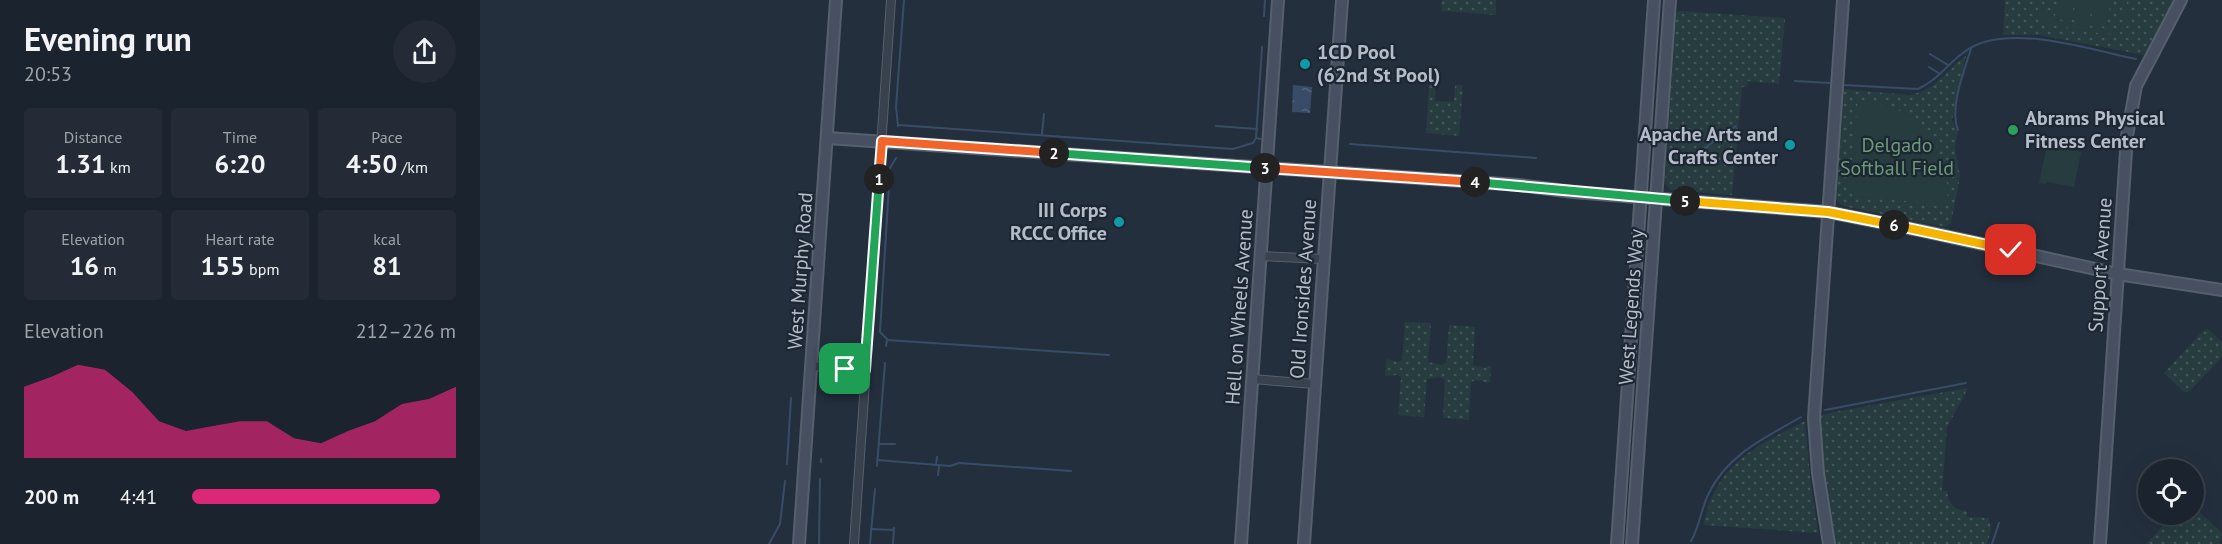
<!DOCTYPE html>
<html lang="en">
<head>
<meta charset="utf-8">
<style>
  body { margin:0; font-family:"PT Sans",sans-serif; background:#242b36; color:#f1f3f6; height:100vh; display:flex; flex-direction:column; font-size:22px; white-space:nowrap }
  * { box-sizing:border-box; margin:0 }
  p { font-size:20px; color:#a0a4aa }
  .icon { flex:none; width:33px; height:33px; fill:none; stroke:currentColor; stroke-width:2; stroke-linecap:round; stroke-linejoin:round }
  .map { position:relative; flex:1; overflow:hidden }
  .side { display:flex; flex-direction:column; background:#1b232e; width:480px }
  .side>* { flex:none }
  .fabs { position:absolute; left:1658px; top:459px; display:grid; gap:12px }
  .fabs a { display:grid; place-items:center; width:66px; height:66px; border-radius:50%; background:#1b232e; box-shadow:0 6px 24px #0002,0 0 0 2px #39404a; font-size:30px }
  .pin { position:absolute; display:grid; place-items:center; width:51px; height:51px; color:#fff; margin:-26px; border-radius:12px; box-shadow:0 3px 9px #0006 }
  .km { position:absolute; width:30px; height:30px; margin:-15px; border-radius:50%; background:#222; color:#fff; font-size:16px; line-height:30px; text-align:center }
  .round { display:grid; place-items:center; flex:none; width:63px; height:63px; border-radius:32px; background:#242b36 }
  .headline { display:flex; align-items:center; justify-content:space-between; height:102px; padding:0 24px }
  h1 { font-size:33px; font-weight:800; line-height:45px }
  .figures { display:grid; grid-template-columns:repeat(3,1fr); gap:9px; height:102px; padding:6px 24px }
  .figures div { display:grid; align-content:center; border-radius:6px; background:#242b36; text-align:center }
  .figures b { font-size:26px; font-weight:800 }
  .figures small { font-size:16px; font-weight:400 }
  .figures p { font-size:16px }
  .chart { height:168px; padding:12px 24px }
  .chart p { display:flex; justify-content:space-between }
  .chart svg { width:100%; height:108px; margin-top:6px; fill:#db2777; opacity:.7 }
  ul { padding:0 24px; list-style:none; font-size:20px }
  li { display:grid; grid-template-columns:96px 72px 1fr; align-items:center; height:45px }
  li i { height:15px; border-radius:8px; background:#db2777 }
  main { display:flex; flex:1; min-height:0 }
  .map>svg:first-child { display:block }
  .green { fill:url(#green-dots) }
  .pitch { fill:#263c3f }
  .water { fill:url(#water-ripples) }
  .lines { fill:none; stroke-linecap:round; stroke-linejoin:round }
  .stream { stroke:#394c67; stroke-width:2 }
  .street-casing { stroke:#565f6c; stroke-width:10 }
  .secondary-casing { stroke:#565f6c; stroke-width:14 }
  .street { stroke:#38414e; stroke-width:8 }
  .secondary { stroke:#465061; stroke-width:10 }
  .split-1-casing { stroke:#fff; stroke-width:12 }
  .split-2-casing { stroke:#fff; stroke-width:12 }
  .split-3-casing { stroke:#fff; stroke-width:12 }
  .split-4-casing { stroke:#fff; stroke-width:12 }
  .split-5-casing { stroke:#fff; stroke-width:12 }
  .split-6-casing { stroke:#fff; stroke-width:12 }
  .split-7-casing { stroke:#fff; stroke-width:12 }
  .split-1 { stroke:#22a559; stroke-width:8 }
  .split-2 { stroke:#f0652b; stroke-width:8 }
  .split-3 { stroke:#22a559; stroke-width:8 }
  .split-4 { stroke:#f0652b; stroke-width:8 }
  .split-5 { stroke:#22a559; stroke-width:8 }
  .split-6 { stroke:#f5b400; stroke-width:8 }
  .split-7 { stroke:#f5b400; stroke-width:8 }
  .culture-dot { fill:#0f9aa8; stroke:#1d2633; stroke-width:2 }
  .leisure-dot { fill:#2e9e5b; stroke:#1d2633; stroke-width:2 }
  .labels { text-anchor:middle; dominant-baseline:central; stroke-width:4.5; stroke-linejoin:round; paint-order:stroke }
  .poi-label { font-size:20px; font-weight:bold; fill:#b4bcc9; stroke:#1d2633; text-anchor:start }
  .park-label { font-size:20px; fill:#6b9a76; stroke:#1d2633 }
  .street-label { font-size:20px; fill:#b4bcc9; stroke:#1d2633 }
</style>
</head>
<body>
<main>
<section class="side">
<div class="headline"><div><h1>Evening run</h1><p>20:53</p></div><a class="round"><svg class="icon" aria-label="share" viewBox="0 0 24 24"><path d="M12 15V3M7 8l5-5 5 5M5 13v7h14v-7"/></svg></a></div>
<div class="figures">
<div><p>Distance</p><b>1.31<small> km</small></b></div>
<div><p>Time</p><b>6:20</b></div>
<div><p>Pace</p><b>4:50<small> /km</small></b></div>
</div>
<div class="figures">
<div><p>Elevation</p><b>16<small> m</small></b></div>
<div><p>Heart rate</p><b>155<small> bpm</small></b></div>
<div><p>kcal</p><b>81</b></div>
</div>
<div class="chart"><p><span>Elevation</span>212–226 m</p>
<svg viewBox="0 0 160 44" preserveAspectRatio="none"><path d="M0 44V15L10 11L20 6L30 8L40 17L50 29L60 33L70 31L80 29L90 29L100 36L110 38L120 33L130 29L140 22L150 20L160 15V44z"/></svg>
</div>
<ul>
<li><b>200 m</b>4:41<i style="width:94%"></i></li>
</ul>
</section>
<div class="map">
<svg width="1742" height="544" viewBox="0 0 1742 544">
  <defs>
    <pattern id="green-dots" width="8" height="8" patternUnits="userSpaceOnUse" patternTransform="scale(1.5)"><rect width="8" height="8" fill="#263c3f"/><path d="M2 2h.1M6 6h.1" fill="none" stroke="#435659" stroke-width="1.8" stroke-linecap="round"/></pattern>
    <pattern id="water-ripples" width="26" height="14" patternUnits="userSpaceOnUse" patternTransform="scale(1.5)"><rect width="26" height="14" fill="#394c67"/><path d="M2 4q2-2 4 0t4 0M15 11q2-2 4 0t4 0" fill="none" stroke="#53647b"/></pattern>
  </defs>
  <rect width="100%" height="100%" fill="#242f3e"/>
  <g class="green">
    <path d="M962 0H1016V15L961 11Z"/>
    <path d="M1525 0H1694L1664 55 1559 35H1523Z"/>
    <path d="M1198 11 1305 18 1299 84 1268 81 1267 86 1262 87 1252 195 1193 190H1190L1185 183 1196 14Z"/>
    <path d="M1486 56 1472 120 1478 132 1475 148 1480 177 1471 223 1465 227 1363 206 1356 200 1363 89 1429 95C1458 90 1464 71 1486 56Z"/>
    <path d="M949 83 956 84 955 101 974 102 975 85H983L979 136 946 133Z"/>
    <path d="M925 322 951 323 948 362 962 365 966 363 969 325 995 327 993 365 1006 368 1007 366H1011L1010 383 996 380 991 382 989 420 963 418 965 380 961 377 947 379 944 417 918 415 921 377 917 375 905 376 906 359 918 362 922 360Z"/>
    <path d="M1728 329 1742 342V357L1709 392H1704L1684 373 1724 330Z"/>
    <path d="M1487 388 1485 394 1467 427 1462 491H1467C1469 504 1473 510 1487 511V517L1509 518 1511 530 1507 544H1354L1341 459 1339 416 1359 411Z"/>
    <path d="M1325 421 1330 476 1338 533 1223 525C1236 464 1274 447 1325 421Z"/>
    <path d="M1713 506 1742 533 1740 544H1666L1693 515 1713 514Z"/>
  </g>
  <g class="pitch">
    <path d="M1557 0H1562L1563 11 1573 19 1626 31 1637 29 1645 20 1644 7 1638 0H1646C1660 43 1625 35 1598 29 1588 27 1574 27 1566 21 1559 16 1557 8 1557 0Z"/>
    <path d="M1579 0H1595L1591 20 1575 16Z"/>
    <path d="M1597 0H1613L1609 24 1593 20Z"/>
    <path d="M1615 0 1631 1 1626 27 1610 24Z"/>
    <path d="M1378 101C1436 102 1472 148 1467 204L1374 197 1369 191Z"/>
    <path d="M1569 135 1579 137 1577 147 1601 152 1594 187 1567 182 1566 184 1559 183Z"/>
  </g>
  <path class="water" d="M813 85 832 87 830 113 812 112Z"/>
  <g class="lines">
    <g class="stream">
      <path d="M784 16 785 0"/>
      <path d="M1450 54 1468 65"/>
      <path d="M1449 67 1460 74"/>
      <path d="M1315 81 1350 83"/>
      <path d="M1363 85 1438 89C1461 79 1473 55 1496 45 1538 26 1612 50 1656 59"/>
      <path d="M418 125 753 149 773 143 776 138"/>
      <path d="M418 126 416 107 424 0"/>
      <path d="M736 126 777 129"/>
      <path d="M1478 130C1469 109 1484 71 1491 49"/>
      <path d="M562 134 564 114"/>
      <path d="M781 139 776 138 782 47"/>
      <path d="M870 144 1056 158"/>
      <path d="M1198 163 1226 147 1256 126"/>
      <path d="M407 339 400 332 410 168 416 158"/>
      <path d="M406 346 407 340 629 355"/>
      <path d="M1345 410 1486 383"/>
      <path d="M399 444H415"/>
      <path d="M397 460 470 466 479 463 591 471"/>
      <path d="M341 462V459"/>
      <path d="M307 464 311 398"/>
      <path d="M456 465 457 457"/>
      <path d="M397 466 405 363"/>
      <path d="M458 475 459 466"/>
      <path d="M391 529 413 530 414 528 413 544"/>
      <path d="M1211 541C1220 526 1221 508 1229 493 1248 454 1285 438 1321 417"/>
      <path d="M289 544 300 524 305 481"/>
      <path d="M339 544 340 479"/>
      <path d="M390 544 395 489"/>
      <path d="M1512 544 1519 523"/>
    </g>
    <defs>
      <g id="street">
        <path d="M781 256 843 259"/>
        <path d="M331 366 385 370"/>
        <path d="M772 379 835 384"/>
        <path d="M374 544 411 0"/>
      </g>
      <g id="secondary">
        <path d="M347 138 1039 185 1093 192 1348 212 1443 231 1638 274 1742 290"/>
        <path d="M319 544 356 0"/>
        <path d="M761 544 798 0"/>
        <path d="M824 544 862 0"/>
        <path d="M1137 544 1174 0"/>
        <path d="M1152 544 1190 0"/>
        <path d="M1349 544 1338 473 1334 418 1363 0"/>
        <path d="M1620 544 1647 136 1656 86 1701 0"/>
      </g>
    </defs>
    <use href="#street" class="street-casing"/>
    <use href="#secondary" class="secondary-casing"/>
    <use href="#street" class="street"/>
    <use href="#secondary" class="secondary"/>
  </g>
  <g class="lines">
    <defs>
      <path id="split-1" d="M365 369 385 370 399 179"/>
      <path id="split-2" d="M399 179 402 141 574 153"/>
      <path id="split-3" d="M574 153 785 168"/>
      <path id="split-4" d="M785 168 995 182"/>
      <path id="split-5" d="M995 182 1205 201"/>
      <path id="split-6" d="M1205 201 1348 212 1414 225"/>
      <path id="split-7" d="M1414 225 1531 250"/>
    </defs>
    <use href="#split-1" class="split-1-casing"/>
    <use href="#split-2" class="split-2-casing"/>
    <use href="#split-3" class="split-3-casing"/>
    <use href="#split-4" class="split-4-casing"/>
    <use href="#split-5" class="split-5-casing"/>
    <use href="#split-6" class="split-6-casing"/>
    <use href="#split-7" class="split-7-casing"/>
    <use href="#split-1" class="split-1"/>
    <use href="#split-2" class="split-2"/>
    <use href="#split-3" class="split-3"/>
    <use href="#split-4" class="split-4"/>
    <use href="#split-5" class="split-5"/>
    <use href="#split-6" class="split-6"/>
    <use href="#split-7" class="split-7"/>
  </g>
  <g class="culture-dot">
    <circle cx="825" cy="64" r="6"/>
    <circle cx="1310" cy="145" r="6"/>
    <circle cx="639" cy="222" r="6"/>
  </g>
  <circle class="leisure-dot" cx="1533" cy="130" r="6"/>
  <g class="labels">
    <g class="poi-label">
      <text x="837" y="52">1CD Pool<tspan x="837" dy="23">(62nd St Pool)</tspan></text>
      <text x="1545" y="118">Abrams Physical<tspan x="1545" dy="23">Fitness Center</tspan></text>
      <text x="1298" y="134" text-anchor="end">Apache Arts and<tspan x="1298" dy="23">Crafts Center</tspan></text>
      <text x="627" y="210" text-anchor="end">III Corps<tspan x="627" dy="23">RCCC Office</tspan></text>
    </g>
    <g class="park-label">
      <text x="1417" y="145">Delgado<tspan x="1417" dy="23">Softball Field</tspan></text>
    </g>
    <g class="street-label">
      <text transform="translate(1620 265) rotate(-86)">Support Avenue</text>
      <text transform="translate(320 271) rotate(-86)">West Murphy Road</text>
      <text transform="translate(823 289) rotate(-86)">Old Ironsides Avenue</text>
      <text transform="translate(759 307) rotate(-86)">Hell on Wheels Avenue</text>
      <text transform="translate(1151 307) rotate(-86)">West Legends Way</text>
    </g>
  </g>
</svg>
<div class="fabs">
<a><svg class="icon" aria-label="locate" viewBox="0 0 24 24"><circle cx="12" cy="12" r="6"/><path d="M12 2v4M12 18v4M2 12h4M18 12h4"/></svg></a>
</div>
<div class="pin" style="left:365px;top:369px;background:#1e9e55"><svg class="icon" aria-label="arrive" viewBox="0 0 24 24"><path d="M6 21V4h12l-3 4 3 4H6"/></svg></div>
<div class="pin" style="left:1531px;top:250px;background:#d93025"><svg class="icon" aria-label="check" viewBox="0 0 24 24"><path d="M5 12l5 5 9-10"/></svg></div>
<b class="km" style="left:399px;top:179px">1</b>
<b class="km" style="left:574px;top:153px">2</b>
<b class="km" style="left:785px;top:168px">3</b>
<b class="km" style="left:995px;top:182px">4</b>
<b class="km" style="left:1205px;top:201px">5</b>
<b class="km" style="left:1414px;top:225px">6</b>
</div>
</main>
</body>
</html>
